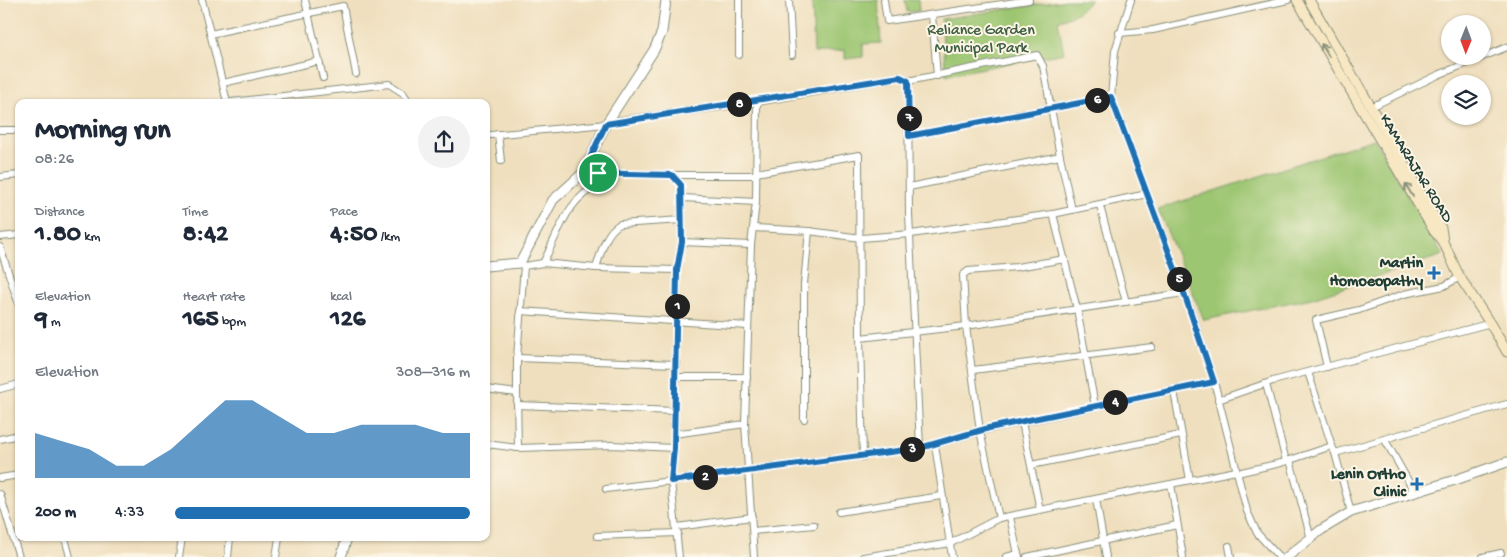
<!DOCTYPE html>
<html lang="en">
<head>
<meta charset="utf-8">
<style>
  body { margin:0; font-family:"Gochi Hand",sans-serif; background:#f2f2f3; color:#1f2937; height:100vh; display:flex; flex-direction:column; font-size:19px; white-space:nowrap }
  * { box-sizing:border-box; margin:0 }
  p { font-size:16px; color:#747a83 }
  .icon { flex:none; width:28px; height:28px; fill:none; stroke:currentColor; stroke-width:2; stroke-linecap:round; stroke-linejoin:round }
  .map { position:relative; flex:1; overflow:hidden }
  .details { position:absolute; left:15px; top:99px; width:475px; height:442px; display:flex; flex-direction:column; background:#fff; border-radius:10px; box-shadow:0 1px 4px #0004 }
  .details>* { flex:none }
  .needle { width:32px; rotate:181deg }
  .controls { position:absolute; left:1441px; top:15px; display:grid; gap:10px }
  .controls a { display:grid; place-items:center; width:50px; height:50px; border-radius:50%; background:#fff; box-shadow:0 1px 4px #0004; font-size:25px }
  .pin { position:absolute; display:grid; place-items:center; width:42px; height:42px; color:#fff; margin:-21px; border:2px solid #fff; border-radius:50%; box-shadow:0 1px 5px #0007 }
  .km { position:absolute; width:25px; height:25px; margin:-12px; border-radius:50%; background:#222; color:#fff; font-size:14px; line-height:25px; text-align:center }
  .round { display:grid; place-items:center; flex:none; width:52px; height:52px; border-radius:26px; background:#f2f2f3 }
  .overview { display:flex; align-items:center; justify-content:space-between; height:85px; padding:0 20px }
  h1 { font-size:28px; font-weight:700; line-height:38px }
  .metrics { display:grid; grid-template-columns:repeat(3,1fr); gap:8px; height:85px; padding:5px 20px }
  .metrics div { display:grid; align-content:center }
  .metrics b { font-size:25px; font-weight:700 }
  .metrics small { font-size:14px; font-weight:400 }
  .metrics p { font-size:14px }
  .chart { height:140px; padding:10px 20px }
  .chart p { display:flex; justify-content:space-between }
  .chart svg { width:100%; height:90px; margin-top:5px; fill:#1f6fb2; opacity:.7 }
  ul { padding:0 20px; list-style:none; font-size:16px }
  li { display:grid; grid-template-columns:80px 60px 1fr; align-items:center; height:38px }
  li i { height:12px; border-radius:6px; background:#1f6fb2 }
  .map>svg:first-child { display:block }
  .green { fill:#9dc672; stroke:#5e8253 }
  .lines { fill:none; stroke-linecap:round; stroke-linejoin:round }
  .minor-casing { stroke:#878e79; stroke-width:8 }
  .tertiary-casing { stroke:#878e79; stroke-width:11 }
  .secondary-casing { stroke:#878e79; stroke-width:11 }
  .minor { stroke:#fff; stroke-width:6 }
  .tertiary { stroke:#fff; stroke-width:9 }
  .secondary { stroke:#f7e8c3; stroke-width:9 }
  .oneway { stroke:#8b927c }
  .route-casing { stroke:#fff; stroke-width:10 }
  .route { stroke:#1f6fb2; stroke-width:6 }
  .poi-dot { fill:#1f6fb2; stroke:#fcf5e5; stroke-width:2 }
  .labels { text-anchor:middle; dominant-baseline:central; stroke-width:4; stroke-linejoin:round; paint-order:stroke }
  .park-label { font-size:16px; fill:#3e5f44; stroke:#fcf5e5 }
  .street-label { font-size:16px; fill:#1f3d34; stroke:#fcf5e5 }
  .poi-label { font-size:16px; font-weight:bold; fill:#1f3d34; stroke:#fcf5e5; text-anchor:end }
</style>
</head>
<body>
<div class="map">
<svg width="1507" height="557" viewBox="0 0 1507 557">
  <rect width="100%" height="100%" fill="#fcf5e5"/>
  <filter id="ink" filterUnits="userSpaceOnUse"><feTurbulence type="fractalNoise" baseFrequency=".02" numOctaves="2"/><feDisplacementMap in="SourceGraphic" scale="10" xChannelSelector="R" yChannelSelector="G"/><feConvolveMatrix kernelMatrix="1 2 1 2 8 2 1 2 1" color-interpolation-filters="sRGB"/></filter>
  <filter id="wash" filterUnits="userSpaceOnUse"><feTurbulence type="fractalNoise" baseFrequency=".0096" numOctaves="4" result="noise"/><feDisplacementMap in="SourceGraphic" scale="20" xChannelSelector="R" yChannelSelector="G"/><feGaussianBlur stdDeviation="1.12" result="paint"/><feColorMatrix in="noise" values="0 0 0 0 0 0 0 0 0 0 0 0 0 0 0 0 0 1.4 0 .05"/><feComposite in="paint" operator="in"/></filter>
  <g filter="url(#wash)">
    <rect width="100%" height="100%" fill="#efdfbe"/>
    <g class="green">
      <path d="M812 0H878L881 43 863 44V57L845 59V50L814 53Z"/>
      <path d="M905 0H918L919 11 907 12Z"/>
      <path d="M1067 0H1091L1077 13 1058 21 1064 53 946 75 941 19Z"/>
      <path d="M1374 139 1443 255 1312 298 1204 320 1158 209Z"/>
    </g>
  </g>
  <g filter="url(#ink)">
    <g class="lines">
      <defs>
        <g id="minor">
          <path d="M202 0 227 102"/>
          <path d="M305 0 323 78"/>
          <path d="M739 0V55"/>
          <path d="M789 0 792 55"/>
          <path d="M884 0 887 21 1029 0"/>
          <path d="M1131 0 1115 51 1111 97 1194 320 1216 389 1247 511 1257 533 1279 557"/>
          <path d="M932 15 937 76"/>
          <path d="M1119 33 1153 30 1288 0"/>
          <path d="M210 34 343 6 356 74"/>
          <path d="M908 81 1037 55 1043 66 1060 156 1072 210"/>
          <path d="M223 83 319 61"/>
          <path d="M231 102 389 84 403 93 409 102"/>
          <path d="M1371 107 1438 75 1507 47"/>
          <path d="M607 122 757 102 900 77 908 81 909 214 920 448"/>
          <path d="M0 130H19"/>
          <path d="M498 134 501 161"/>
          <path d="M491 135 606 124"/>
          <path d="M909 136 1111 97"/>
          <path d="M583 173 672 175 681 185 682 242 677 270 674 448 671 481 920 448 989 429 1214 382"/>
          <path d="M756 173 859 155 860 338 966 326 1184 293"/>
          <path d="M672 175H755"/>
          <path d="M0 177 19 175"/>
          <path d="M909 187 1060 156"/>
          <path d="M683 198 756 202"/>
          <path d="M1100 206 1126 302"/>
          <path d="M1053 214 1147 194"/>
          <path d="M754 228 809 231 861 238 911 234 1053 214 1077 309 1095 406"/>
          <path d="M0 237 19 235"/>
          <path d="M682 242 751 245"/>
          <path d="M0 247 19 305"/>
          <path d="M543 263C559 233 566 198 601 184L602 179 598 173"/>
          <path d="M596 268C601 253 605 232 620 224L682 220"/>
          <path d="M520 311 748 326"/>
          <path d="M860 338 863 457"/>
          <path d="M517 358 676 364"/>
          <path d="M1327 367 1316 320 1359 310 1404 294 1444 286 1460 277"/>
          <path d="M973 370 1152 347"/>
          <path d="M1308 372 1332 446"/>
          <path d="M675 377H747"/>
          <path d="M1266 384 1286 461"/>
          <path d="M0 389 19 384"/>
          <path d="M486 389 517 393V358L524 266 543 263 596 268 677 270"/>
          <path d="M1174 391 1190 480"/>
          <path d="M1218 400 1273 381 1491 323"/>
          <path d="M517 405 675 411"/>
          <path d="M804 419V284L809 231"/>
          <path d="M1022 422 1040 510"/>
          <path d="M674 434 745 424"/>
          <path d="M0 439 19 435"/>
          <path d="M1385 440 1415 493"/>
          <path d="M486 444 518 448 517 393"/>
          <path d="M935 445 952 557"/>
          <path d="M518 448 612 445 674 448"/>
          <path d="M1335 453 1351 512"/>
          <path d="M1290 460 1311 539"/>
          <path d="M1031 465 1181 435"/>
          <path d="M1237 473 1281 463 1332 446 1335 453 1507 404"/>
          <path d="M0 478 19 475"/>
          <path d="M1171 484 1183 557"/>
          <path d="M606 489 671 481 679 557"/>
          <path d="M0 494 19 557"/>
          <path d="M1096 499 1106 557"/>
          <path d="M839 512 941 496"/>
          <path d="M1010 517 1018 554"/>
          <path d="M999 518 980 431 966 326 963 275 968 271 1017 267 1065 259"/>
          <path d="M677 527 752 517"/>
          <path d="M753 531 814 525"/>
          <path d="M597 536 678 533"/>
          <path d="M65 538 70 557"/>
          <path d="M1229 546 1231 557"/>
          <path d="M179 557 182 538"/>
          <path d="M228 557 230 538"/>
          <path d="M276 557 279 538"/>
          <path d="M754 557 745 424 751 245 756 202 757 102"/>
          <path d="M863 557 951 543 999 518 1236 471"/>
          <path d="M1006 557 1018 554 1019 556"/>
          <path d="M1027 557 1177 525"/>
          <path d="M1483 557 1501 553"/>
        </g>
        <g id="tertiary">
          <path d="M486 266 520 263 553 200 583 173 606 124 654 50 662 32 666 0"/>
          <path d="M341 557 347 538"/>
          <path d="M1287 557 1321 530 1351 512 1455 480 1507 462"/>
        </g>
        <g id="secondary">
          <path d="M1297 0 1434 231C1448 245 1451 262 1461 279 1477 303 1493 327 1507 352"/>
          <path d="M1309 0 1441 228 1443 241"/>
        </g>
      </defs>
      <use href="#minor" class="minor-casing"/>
      <use href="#tertiary" class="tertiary-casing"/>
      <use href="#secondary" class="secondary-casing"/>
      <use href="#minor" class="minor"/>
      <use href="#tertiary" class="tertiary"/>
      <use href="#secondary" class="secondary"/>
    </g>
    <defs><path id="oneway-shaft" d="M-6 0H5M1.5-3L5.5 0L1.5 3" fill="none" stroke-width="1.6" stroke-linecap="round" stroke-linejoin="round" transform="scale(1.25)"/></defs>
    <g class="oneway">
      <use href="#oneway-shaft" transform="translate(1325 50) rotate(-121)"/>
      <use href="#oneway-shaft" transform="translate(1409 190) rotate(-121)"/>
    </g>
  </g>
  <g class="lines" filter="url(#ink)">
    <defs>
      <path id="route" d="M900 77 908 81 909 136 1111 97 1184 293 1214 382 989 428 920 448 671 481 674 448 677 270 682 242 681 185 672 175 583 173 606 124Z"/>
    </defs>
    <use href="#route" class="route-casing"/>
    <use href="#route" class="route"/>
  </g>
  <g class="poi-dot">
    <path d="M1431.5 265.5h5v5h5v5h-5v5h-5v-5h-5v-5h5z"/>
    <path d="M1414.5 476.5h5v5h5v5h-5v5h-5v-5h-5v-5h5z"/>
  </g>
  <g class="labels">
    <g class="park-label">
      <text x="981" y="31">Reliance Garden<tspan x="981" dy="18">Municipal Park</tspan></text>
    </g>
    <g class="street-label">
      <text transform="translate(1415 169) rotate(58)">KAMARAJAR ROAD</text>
    </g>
    <g class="poi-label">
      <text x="1423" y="264">Martin<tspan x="1423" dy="18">Homoeopathy</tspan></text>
      <text x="1406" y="475">Lenin Ortho<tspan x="1406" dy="18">Clinic</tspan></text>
    </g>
  </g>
</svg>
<div class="controls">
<a><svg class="needle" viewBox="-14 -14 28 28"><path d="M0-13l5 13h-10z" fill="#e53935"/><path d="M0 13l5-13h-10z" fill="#747a83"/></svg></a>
<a><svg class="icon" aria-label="layers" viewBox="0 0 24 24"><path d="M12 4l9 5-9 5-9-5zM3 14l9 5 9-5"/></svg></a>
</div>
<div class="pin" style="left:598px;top:173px;background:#1e9e55"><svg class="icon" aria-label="arrive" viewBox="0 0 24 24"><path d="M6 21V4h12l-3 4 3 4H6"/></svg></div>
<b class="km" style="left:677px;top:306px">1</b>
<b class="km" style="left:705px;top:477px">2</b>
<b class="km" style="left:912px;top:449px">3</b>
<b class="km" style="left:1115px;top:402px">4</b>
<b class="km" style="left:1179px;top:279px">5</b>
<b class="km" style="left:1097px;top:100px">6</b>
<b class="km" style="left:909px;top:118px">7</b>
<b class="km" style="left:739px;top:104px">8</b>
<section class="details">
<div class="overview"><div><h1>Morning run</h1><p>08:26</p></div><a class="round"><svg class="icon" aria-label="share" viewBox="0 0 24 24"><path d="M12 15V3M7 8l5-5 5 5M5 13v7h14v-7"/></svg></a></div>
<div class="metrics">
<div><p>Distance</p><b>1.80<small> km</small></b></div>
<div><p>Time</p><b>8:42</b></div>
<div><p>Pace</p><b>4:50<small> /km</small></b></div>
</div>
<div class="metrics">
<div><p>Elevation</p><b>9<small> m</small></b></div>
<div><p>Heart rate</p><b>165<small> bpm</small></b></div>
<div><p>kcal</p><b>126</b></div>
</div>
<div class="chart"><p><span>Elevation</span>308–316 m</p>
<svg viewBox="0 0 160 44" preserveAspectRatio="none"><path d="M0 44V22L10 26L20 30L30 38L40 38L50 30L60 18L70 6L80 6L90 14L100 22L110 22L120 18L130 18L140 18L150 22L160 22V44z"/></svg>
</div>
<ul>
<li><b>200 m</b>4:33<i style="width:100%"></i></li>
</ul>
</section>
</div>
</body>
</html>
